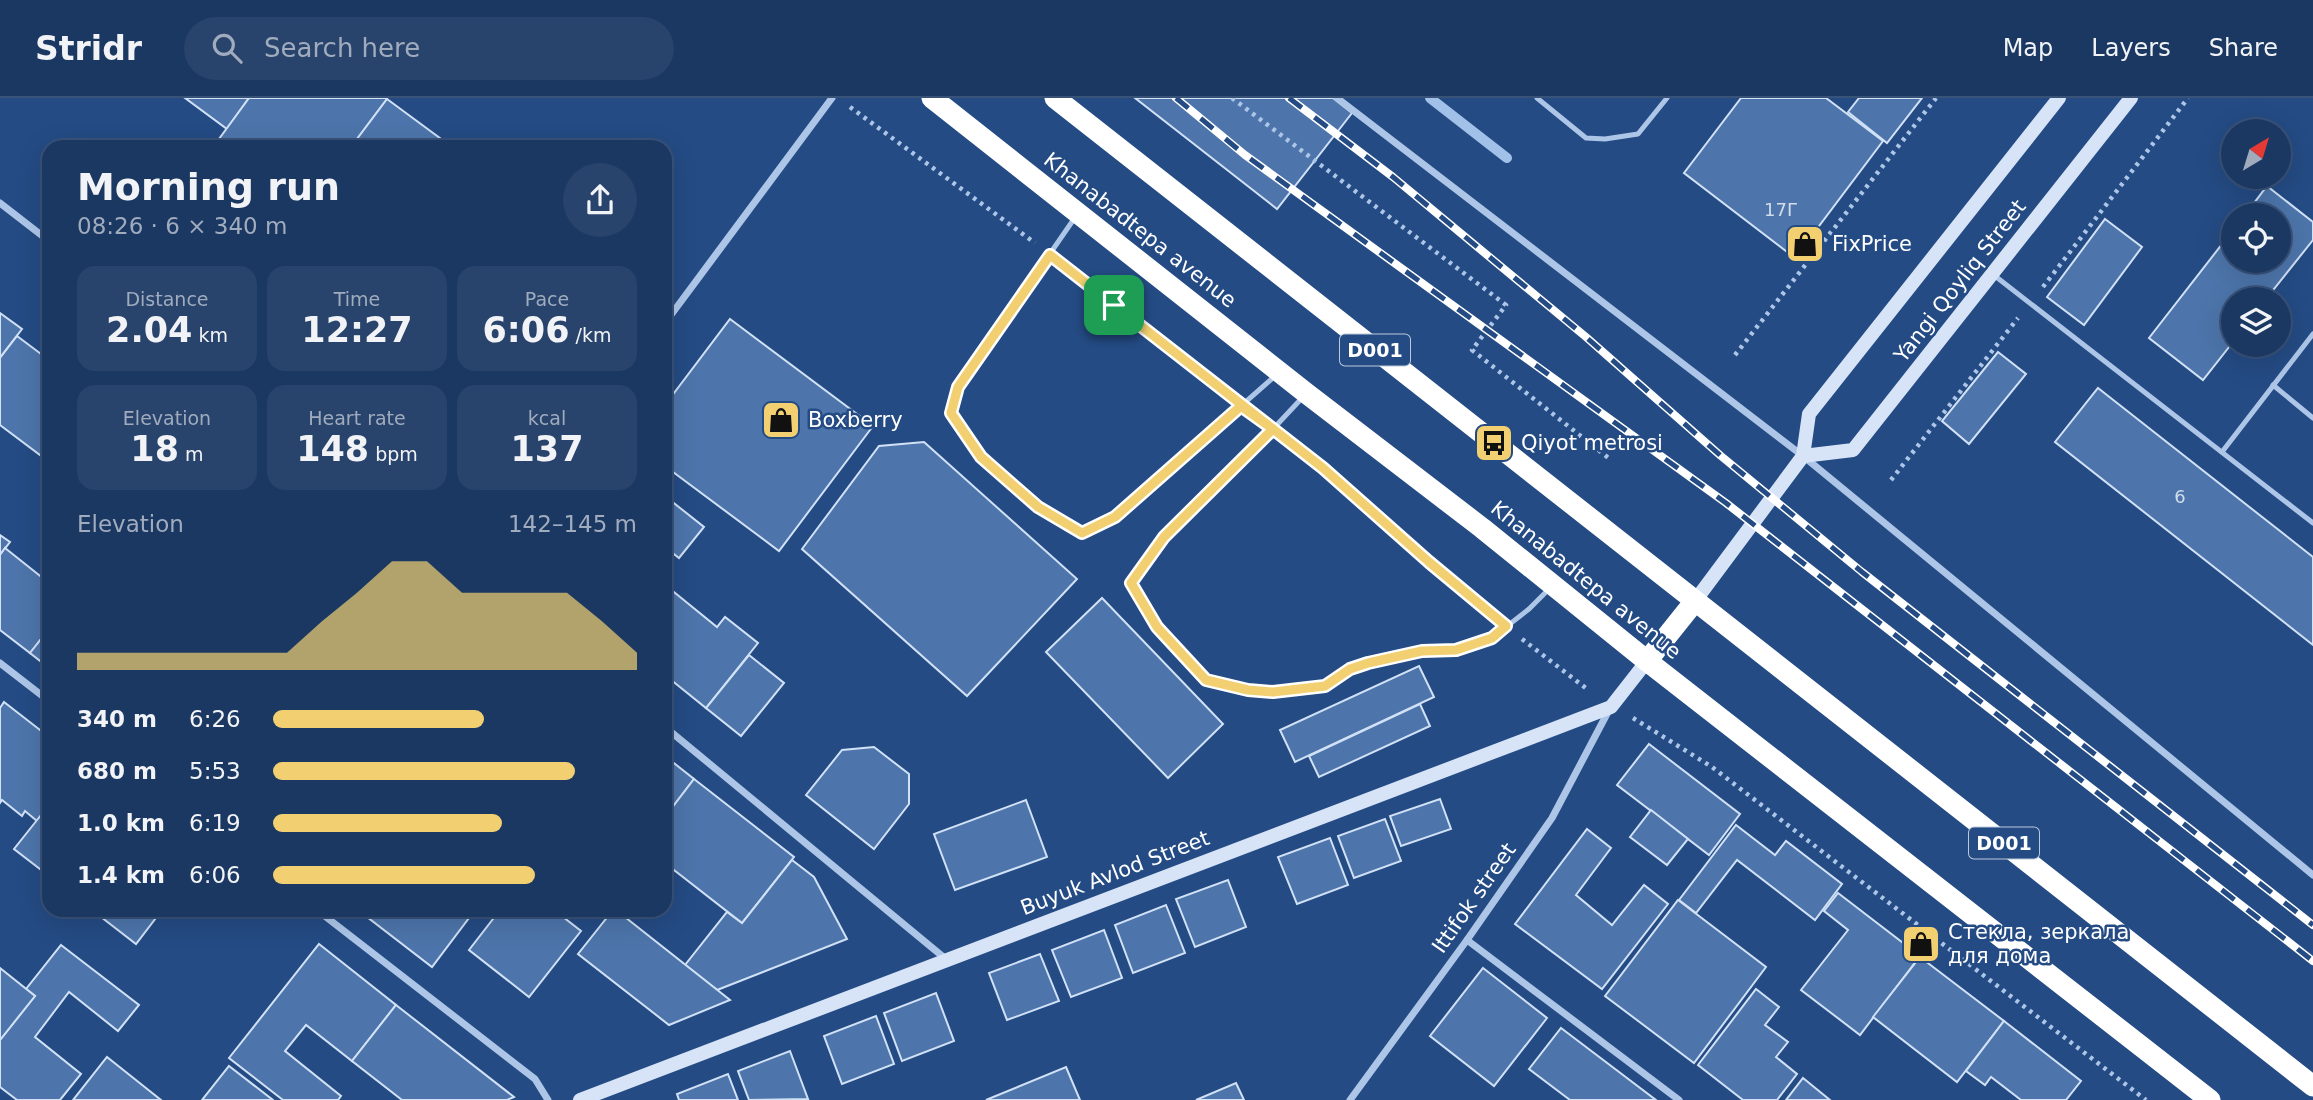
<!DOCTYPE html>
<html lang="en">
<head>
<meta charset="utf-8">
<style>
  body { margin:0; font-family:"DejaVu Sans",sans-serif; background:#28436c; color:#f1f3f6; height:100vh; display:flex; flex-direction:column; font-size:26px; white-space:nowrap }
  * { box-sizing:border-box; margin:0 }
  p { font-size:23px; color:#a0acbe }
  .icon { flex:none; width:38px; height:38px; fill:none; stroke:currentColor; stroke-width:2; stroke-linecap:round; stroke-linejoin:round }
  .map { position:relative; flex:1; overflow:hidden }
  .side { position:absolute; left:42px; top:42px; width:630px; height:777px; display:flex; flex-direction:column; background:#1b3863; border-radius:21px; box-shadow:0 7px 28px #0002,0 0 0 2px #395278 }
  .side>* { flex:none }
  .needle { width:46px; rotate:38deg }
  .buttons { position:absolute; left:2221px; top:21px; display:grid; gap:14px }
  .buttons a { display:grid; place-items:center; width:70px; height:70px; border-radius:50%; background:#1b3863; box-shadow:0 7px 28px #0002,0 0 0 2px #395278; font-size:35px }
  .pin { position:absolute; display:grid; place-items:center; width:60px; height:60px; color:#fff; margin:-30px; border-radius:14px; box-shadow:0 4px 10px #0006 }
  .round { display:grid; place-items:center; flex:none; width:74px; height:74px; border-radius:37px; background:#28436c }
  .summary { display:flex; align-items:center; justify-content:space-between; height:119px; padding:0 35px }
  h1 { font-size:38px; font-weight:800; line-height:52px }
  .metrics { display:grid; grid-template-columns:repeat(3,1fr); gap:10px; height:119px; padding:7px 35px }
  .metrics div { display:grid; align-content:center; border-radius:18px; background:#28436c; text-align:center }
  .metrics b { font-size:35px; font-weight:800 }
  .metrics small { font-size:19px; font-weight:400 }
  .metrics p { font-size:19px }
  .chart { height:196px; padding:14px 35px }
  .chart p { display:flex; justify-content:space-between }
  .chart svg { width:100%; height:126px; margin-top:7px; fill:#f2d071; opacity:.7 }
  ul { padding:0 35px; list-style:none; font-size:23px }
  li { display:grid; grid-template-columns:112px 84px 1fr; align-items:center; height:52px }
  li i { height:18px; border-radius:9px; background:#f2d071 }
  header { display:flex; align-items:center; gap:42px; box-sizing:border-box; height:98px; padding:0 35px; background:#1b3863; border-bottom:2px solid #395278 }
  header strong { font-size:33px }
  nav { display:flex; gap:38px; margin-inline-start:auto; font-size:24px }
  .search { width:490px; height:63px; background:#28436c; display:flex; align-items:center; gap:18px; box-sizing:border-box; padding:0 24px; border-radius:38px; color:#a0acbe; font-size:26px }
  .map>svg:first-child { display:block }
  .lines { fill:none; stroke-linecap:round; stroke-linejoin:round }
  .stream { stroke:#a2c1e9; stroke-width:10 }
  .building { fill:#4d75ab; stroke:#d1e1f6; stroke-width:2 }
  .path { stroke:#adc6e8; stroke-width:4.5; stroke-dasharray:3.5 5; stroke-linecap:butt }
  .lane { stroke:#adc6e8; stroke-width:5 }
  .street { stroke:#adc6e8; stroke-width:7 }
  .secondary { stroke:#d7e4f7; stroke-width:14 }
  .highway { stroke:#fff; stroke-width:21 }
  .rail-casing { stroke:#fff; stroke-width:8 }
  .rail { stroke:#244b84; stroke-width:5; stroke-dasharray:16; stroke-linecap:butt }
  .route-casing { stroke:#fff; stroke-width:14 }
  .route { stroke:#f2d071; stroke-width:9 }
  .labels { text-anchor:middle; dominant-baseline:central; stroke-width:5; stroke-linejoin:round; paint-order:stroke }
  .number-label { font-size:18px; fill:#d2dcea }
  .shield { fill:#244b84; stroke:#bdc9da; stroke-width:2 }
  .shield-label { font-size:19px; font-weight:bold; fill:#fff }
  .street-label { font-size:21px; fill:#fff; stroke:#244b84 }
  .poi-label { font-size:21px; fill:#fff; stroke:#244b84; text-anchor:start }
</style>
</head>
<body>
<header>
<strong>Stridr</strong>
<div class="search"><svg class="icon" aria-label="search" viewBox="0 0 24 24"><circle cx="10" cy="10" r="6"/><path d="M15 15l6 6"/></svg>Search here</div>
<nav><a>Map</a><a>Layers</a><a>Share</a></nav>
</header>
<div class="map">
<svg width="2313" height="1002" viewBox="0 0 2313 1002">
  <rect width="100%" height="100%" fill="#244b84"/>
  <g class="lines">
    <path class="stream" d="M1430 0 1507 60"/>
  </g>
  <g class="building">
    <path d="M185 0H249L227 31Z"/>
    <path d="M249 0H386L387 1 351 49H231L219 41Z"/>
    <path d="M1135 0H1333L1352 15 1277 111Z"/>
    <path d="M1741 0H1826L1883 43 1795 160 1684 75Z"/>
    <path d="M1859 0H1922L1887 45 1848 14Z"/>
    <path d="M387 1 452 49H351Z"/>
    <path d="M2267 88 2313 124V142L2266 201H2233V244L2203 282 2149 240 2233 132V163H2278V117H2245Z"/>
    <path d="M2105 121 2142 149 2084 227 2047 199Z"/>
    <path d="M0 215 22 231 0 260Z"/>
    <path d="M730 221 873 328 779 453 665 368V307Z"/>
    <path d="M17 238 49 262V353L44 360 0 327V260Z"/>
    <path d="M1998 254 2026 276 1969 346 1942 323Z"/>
    <path d="M2098 290 2313 459V547L2055 344Z"/>
    <path d="M924 344 1077 481 967 598 802 451 879 348Z"/>
    <path d="M665 398 704 429 679 460 665 449Z"/>
    <path d="M0 437 10 444 0 457Z"/>
    <path d="M5 450 49 485V531L30 555 0 532V457Z"/>
    <path d="M669 490 717 529 725 519 758 545 706 610 665 577V494Z"/>
    <path d="M1102 500 1223 626 1168 680 1046 554Z"/>
    <path d="M49 531V570L30 555Z"/>
    <path d="M749 557 784 585 741 638 706 610Z"/>
    <path d="M1419 568 1434 599 1295 664 1280 632Z"/>
    <path d="M4 604 49 639V707L37 723 25 713 22 718 2 702 0 705V610Z"/>
    <path d="M1420 606 1430 628 1319 679 1309 658Z"/>
    <path d="M1649 646 1740 716 1709 757 1617 687Z"/>
    <path d="M874 649 909 676V706L874 751 806 697 842 652Z"/>
    <path d="M665 658 694 681 665 719Z"/>
    <path d="M694 681 794 759 742 825 665 765V719Z"/>
    <path d="M1440 701 1451 731 1401 748 1390 718Z"/>
    <path d="M1026 702 1047 759 955 792 934 736Z"/>
    <path d="M49 707V778L14 751Z"/>
    <path d="M1651 712 1688 741 1667 767 1630 739Z"/>
    <path d="M1385 721 1401 763 1354 780 1338 738Z"/>
    <path d="M1736 727 1775 757 1786 743 1842 786 1815 822 1737 762 1696 815 1679 802Z"/>
    <path d="M1587 731 1611 750 1576 797 1612 827 1644 787 1668 806 1602 891 1515 826Z"/>
    <path d="M1330 740 1348 787 1297 806 1278 759Z"/>
    <path d="M792 762 814 779 847 841 717 892 685 867 727 814 742 825Z"/>
    <path d="M1228 782 1246 829 1195 849 1176 801Z"/>
    <path d="M1838 795 1920 858 1860 937 1801 892 1848 832 1824 813Z"/>
    <path d="M1678 802 1766 869 1694 965 1605 898Z"/>
    <path d="M1166 807 1185 855 1133 875 1115 827Z"/>
    <path d="M92 812H162L136 846Z"/>
    <path d="M358 812 411 813 475 812 432 869Z"/>
    <path d="M500 812H554L581 833 529 899 469 852Z"/>
    <path d="M613 812H616L730 902 669 927 578 856Z"/>
    <path d="M1104 832 1122 880 1071 899 1052 852Z"/>
    <path d="M319 846 396 907 352 963 306 927 285 953 341 998 338 1002H283L229 960Z"/>
    <path d="M61 847 139 907 118 933 69 894 35 939 81 976 60 1002H17L0 989V942L35 898 26 891Z"/>
    <path d="M1040 856 1059 903 1007 922 989 875Z"/>
    <path d="M1920 859 2004 923 1957 984 1873 919Z"/>
    <path d="M0 870 35 898 0 942Z"/>
    <path d="M1483 870 1547 920 1494 988 1430 938Z"/>
    <path d="M1756 891 1779 909 1765 927 1788 944 1776 959 1797 976 1777 1002H1743L1698 967Z"/>
    <path d="M936 895 954 943 902 963 884 915Z"/>
    <path d="M396 907 514 999 507 1002H402L352 963Z"/>
    <path d="M876 918 894 966 842 986 824 938Z"/>
    <path d="M2004 923 2081 983 2066 1002H2021L1991 979 1985 987 1966 973Z"/>
    <path d="M1561 930 1656 1002H1570L1529 971Z"/>
    <path d="M790 953 808 1001 749 1002 738 973Z"/>
    <path d="M107 959 161 1002H73Z"/>
    <path d="M229 968 273 1002H202Z"/>
    <path d="M1066 969 1080 1002H986Z"/>
    <path d="M728 976 738 1002H679L677 996Z"/>
    <path d="M1803 980 1830 1002H1786Z"/>
    <path d="M1236 985 1244 1002H1196Z"/>
  </g>
  <g class="lines">
    <g class="path">
      <path d="M1232 0 1506 207 1472 252 1611 362"/>
      <path d="M850 9 1035 145"/>
      <path d="M1067 170 1224 294"/>
      <path d="M2043 189 2188 0"/>
      <path d="M1735 257 1936 0"/>
      <path d="M1290 344 1323 370 1429 464 1491 516"/>
      <path d="M1891 382 2018 220"/>
      <path d="M1522 541 1587 591"/>
      <path d="M1633 620 1712 669 2146 1002"/>
    </g>
    <g class="lane">
      <path d="M1537 0 1586 40 1605 41 1638 36 1667 0"/>
      <path d="M1076 118 958 289 951 315 981 359 1038 409 1082 435 1115 419 1275 278"/>
      <path d="M1995 178 2313 425"/>
      <path d="M2273 287 2313 320"/>
      <path d="M1302 300 1273 331 1164 439 1131 485 1157 529 1206 582 1248 592 1273 594 1325 588 1350 571 1368 565 1422 553 1456 552 1492 540 1529 511 1548 492"/>
      <path d="M2222 354 2313 236"/>
    </g>
    <g class="street">
      <path d="M1337 0 1803 358 2313 777"/>
      <path d="M0 105 49 143"/>
      <path d="M665 225 832 0"/>
      <path d="M0 565 49 603"/>
      <path d="M665 629 947 862"/>
      <path d="M317 812 535 981 548 1002"/>
      <path d="M1467 842 1679 1002"/>
      <path d="M1350 1002 1467 842 1552 720 1609 612"/>
    </g>
    <g class="secondary">
      <path d="M1803 358 1853 352 2131 0"/>
      <path d="M1695 503 1803 358 1809 316 2059 0"/>
      <path d="M580 1002 1611 609 1647 563"/>
    </g>
    <g class="highway">
      <path d="M932 0 1306 295 1482 430 1647 563 2210 1002"/>
      <path d="M1055 0 2313 988"/>
      <path d="M1647 563 1695 503"/>
    </g>
    <defs>
      <g id="rail">
        <path d="M1176 0 1245 57 1726 405 2313 863"/>
        <path d="M1289 0 1393 79 1586 239 1721 358 1862 474 2313 827"/>
      </g>
    </defs>
    <use href="#rail" class="rail-casing"/>
    <use href="#rail" class="rail"/>
  </g>
  <g class="lines">
    <defs>
      <path id="route" d="M1114 207 1323 370 1429 464 1506 528 1492 540 1456 552 1422 553 1368 565 1350 571 1325 588 1273 594 1248 592 1206 582 1157 529 1131 485 1164 439 1273 331 1241 308 1115 419 1082 435 1038 409 981 359 951 315 958 289 1050 157 1114 207"/>
    </defs>
    <use href="#route" class="route-casing"/>
    <use href="#route" class="route"/>
  </g>
  <defs>
    <symbol id="shop-square" viewBox="-11 -11 22 22"><rect x="-9" y="-9" width="18" height="18" rx="4" fill="#f2d071" stroke="#244b84"/><path d="M-5-2.5h2.3a2.7 3.5 0 0 1 5.4 0H5L5.5 6h-11ZM-1.5-2.5h3a1.5 2.3 0 0 0-3 0Z" fill="#111"/></symbol>
    <symbol id="bus-square" viewBox="-11 -11 22 22"><rect x="-9" y="-9" width="18" height="18" rx="4" fill="#f2d071" stroke="#244b84"/><path d="M-5-6H5V4H4V6H2V4H-2V6H-4V4H-5ZM-3.5-4V0h7V-4ZM-3.5 1.2v1.5H-2V1.2ZM2 1.2v1.5H3.5V1.2Z" fill="#111"/></symbol>
  </defs>
  <g fill-rule="evenodd">
    <use href="#shop-square" x="1783" y="124" width="44" height="44"/>
    <use href="#shop-square" x="759" y="300" width="44" height="44"/>
    <use href="#bus-square" x="1472" y="323" width="44" height="44"/>
    <use href="#shop-square" x="1899" y="824" width="44" height="44"/>
  </g>
  <g class="labels">
    <g class="number-label">
      <text x="1781" y="111">17Г</text>
      <text x="2180" y="398">6</text>
    </g>
    <g class="shield">
      <rect x="1340" y="236.5" width="70" height="31" rx="5"/>
      <rect x="1969" y="729.5" width="70" height="31" rx="5"/>
    </g>
    <g class="shield-label">
      <text x="1375" y="252">D001</text>
      <text x="2004" y="745">D001</text>
    </g>
    <g class="street-label">
      <text transform="translate(1140 132) rotate(38)">Khanabadtepa avenue</text>
      <text transform="translate(1960 183) rotate(-52)">Yangi Qoyliq Street</text>
      <text transform="translate(1586 482) rotate(39)">Khanabadtepa avenue</text>
      <text transform="translate(1115 775) rotate(-21)">Buyuk Avlod Street</text>
      <text transform="translate(1474 800) rotate(-55)">Ittifok street</text>
    </g>
    <g class="poi-label">
      <text x="1832" y="146">FixPrice</text>
      <text x="808" y="322">Boxberry</text>
      <text x="1521" y="345">Qiyot metrosi</text>
      <text x="1948" y="834">Стекла, зеркала<tspan x="1948" dy="24">для дома</tspan></text>
    </g>
  </g>
</svg>
<div class="buttons">
<a><svg class="needle" viewBox="-14 -14 28 28"><path d="M0-13l5 13h-10z" fill="#e53935"/><path d="M0 13l5-13h-10z" fill="#a0acbe"/></svg></a>
<a><svg class="icon" aria-label="locate" viewBox="0 0 24 24"><circle cx="12" cy="12" r="6"/><path d="M12 2v4M12 18v4M2 12h4M18 12h4"/></svg></a>
<a><svg class="icon" aria-label="layers" viewBox="0 0 24 24"><path d="M12 4l9 5-9 5-9-5zM3 14l9 5 9-5"/></svg></a>
</div>
<div class="pin" style="left:1114px;top:207px;background:#1e9e55"><svg class="icon" aria-label="arrive" viewBox="0 0 24 24"><path d="M6 21V4h12l-3 4 3 4H6"/></svg></div>
<section class="side">
<div class="summary"><div><h1>Morning run</h1><p>08:26 · 6 × 340 m</p></div><a class="round"><svg class="icon" aria-label="share" viewBox="0 0 24 24"><path d="M12 15V3M7 8l5-5 5 5M5 13v7h14v-7"/></svg></a></div>
<div class="metrics">
<div><p>Distance</p><b>2.04<small> km</small></b></div>
<div><p>Time</p><b>12:27</b></div>
<div><p>Pace</p><b>6:06<small> /km</small></b></div>
</div>
<div class="metrics">
<div><p>Elevation</p><b>18<small> m</small></b></div>
<div><p>Heart rate</p><b>148<small> bpm</small></b></div>
<div><p>kcal</p><b>137</b></div>
</div>
<div class="chart"><p><span>Elevation</span>142–145 m</p>
<svg viewBox="0 0 160 44" preserveAspectRatio="none"><path d="M0 44V38L10 38L20 38L30 38L40 38L50 38L60 38L70 27L80 17L90 6L100 6L110 17L120 17L130 17L140 17L150 27L160 38V44z"/></svg>
</div>
<ul>
<li><b>340 m</b>6:26<i style="width:58%"></i></li>
<li><b>680 m</b>5:53<i style="width:83%"></i></li>
<li><b>1.0 km</b>6:19<i style="width:63%"></i></li>
<li><b>1.4 km</b>6:06<i style="width:72%"></i></li>
</ul>
</section>
</div>
</body>
</html>
